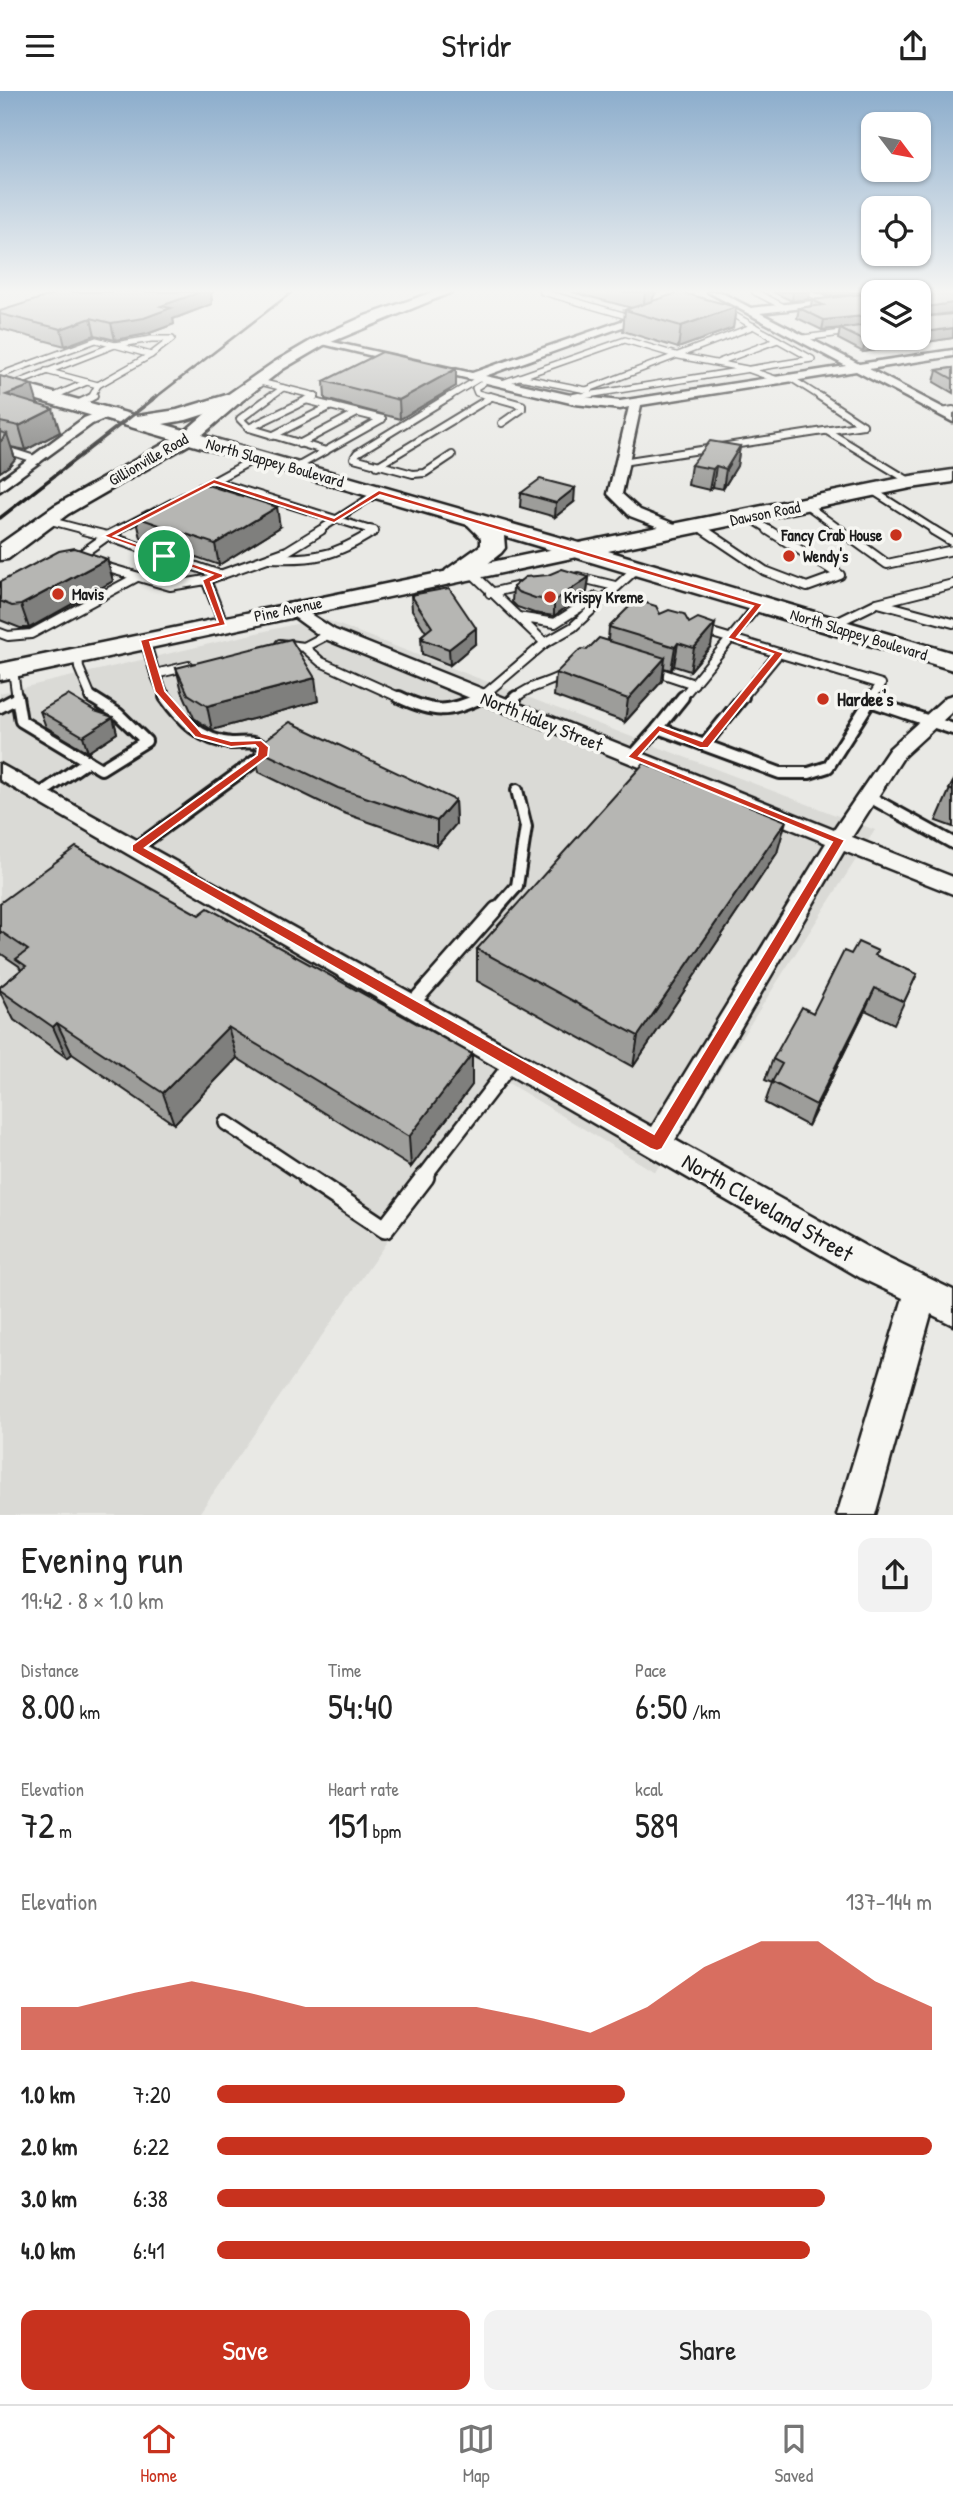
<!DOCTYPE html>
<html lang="en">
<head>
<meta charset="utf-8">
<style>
  body { margin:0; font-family:"Patrick Hand",sans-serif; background:#f2f2f2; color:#222; height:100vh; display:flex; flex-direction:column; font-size:26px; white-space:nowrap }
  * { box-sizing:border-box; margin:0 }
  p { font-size:23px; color:#767676 }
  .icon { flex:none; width:38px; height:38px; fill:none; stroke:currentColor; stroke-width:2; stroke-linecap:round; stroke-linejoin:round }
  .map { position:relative; height:1424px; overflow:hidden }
  .panel { display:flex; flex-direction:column; background:#fff; flex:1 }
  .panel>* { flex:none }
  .needle { width:46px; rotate:122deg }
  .buttons { position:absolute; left:861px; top:21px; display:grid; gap:14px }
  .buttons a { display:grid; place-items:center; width:70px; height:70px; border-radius:14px; background:#fff; box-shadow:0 2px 5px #0004; font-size:35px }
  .pin { position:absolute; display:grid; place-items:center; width:60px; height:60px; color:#fff; margin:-30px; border:4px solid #fff; border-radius:50%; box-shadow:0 2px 7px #0007 }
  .round { display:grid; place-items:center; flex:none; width:74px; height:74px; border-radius:14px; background:#f2f2f2 }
  .overview { display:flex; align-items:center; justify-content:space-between; height:119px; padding:0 21px }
  h1 { font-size:38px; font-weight:600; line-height:52px }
  .figures { display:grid; grid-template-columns:repeat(3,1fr); gap:10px; height:119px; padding:7px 21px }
  .figures div { display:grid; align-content:center }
  .figures b { font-size:35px; font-weight:600 }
  .figures small { font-size:19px; font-weight:400 }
  .figures p { font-size:19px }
  .chart { height:196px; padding:14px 21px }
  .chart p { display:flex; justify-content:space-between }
  .chart svg { width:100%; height:126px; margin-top:7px; fill:#c8321e; opacity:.7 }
  .cta { display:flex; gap:14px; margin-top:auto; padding:14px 21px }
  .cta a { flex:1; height:80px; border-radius:14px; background:#c8321e; color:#fff; font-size:28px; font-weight:600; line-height:80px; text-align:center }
  .cta a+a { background:#f2f2f2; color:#222 }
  ul { padding:0 21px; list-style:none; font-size:23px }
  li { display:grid; grid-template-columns:112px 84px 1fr; align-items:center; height:52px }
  li i { height:18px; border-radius:9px; background:#c8321e }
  header { display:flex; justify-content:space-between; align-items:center; height:91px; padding:0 21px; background:#fff; font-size:32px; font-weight:600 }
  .dock { display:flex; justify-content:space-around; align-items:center; height:98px; border-top:2px solid #e0e0e0; background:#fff; font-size:19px; color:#767676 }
  .dock a { display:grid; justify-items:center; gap:4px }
  .dock .on { color:#c8321e }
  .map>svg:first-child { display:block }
  .built { fill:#dadad6 }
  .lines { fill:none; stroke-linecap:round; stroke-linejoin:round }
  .service-far5-casing { stroke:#1c1c1c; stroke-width:8 }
  .service-far4-casing { stroke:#1c1c1c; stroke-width:10 }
  .service-far3-casing { stroke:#1c1c1c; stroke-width:12 }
  .service-far2-casing { stroke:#1c1c1c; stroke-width:16 }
  .service-far1-casing { stroke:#1c1c1c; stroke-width:18 }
  .service-casing { stroke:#1c1c1c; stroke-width:22 }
  .minor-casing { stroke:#1c1c1c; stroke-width:5 }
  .secondary-casing { stroke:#1c1c1c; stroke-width:5 }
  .primary-casing { stroke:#1c1c1c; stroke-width:5 }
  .service-far5 { stroke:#f6f6f2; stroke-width:5 }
  .service-far4 { stroke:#f6f6f2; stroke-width:6 }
  .service-far3 { stroke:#f6f6f2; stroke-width:8 }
  .service-far2 { stroke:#f6f6f2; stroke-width:10 }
  .service-far1 { stroke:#f6f6f2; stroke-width:13 }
  .service { stroke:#f6f6f2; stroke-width:17 }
  .minor { fill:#f6f6f2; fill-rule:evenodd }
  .secondary { fill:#f6f6f2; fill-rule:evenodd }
  .primary { fill:#f6f6f2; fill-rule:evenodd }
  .rail-far1 { stroke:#1c1c1c; stroke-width:2.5 }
  .rail { stroke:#1c1c1c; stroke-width:3.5 }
  .wall { fill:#9d9d9a; stroke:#1c1c1c; stroke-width:2 }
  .shaded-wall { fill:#7f7f7d; stroke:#1c1c1c; stroke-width:2 }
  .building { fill:#b6b6b3; stroke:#1c1c1c; stroke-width:2 }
  .route { fill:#c8321e; stroke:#fff; stroke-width:2; fill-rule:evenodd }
  .poi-dot { fill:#c8321e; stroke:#f6f6f2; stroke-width:2.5 }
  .labels { text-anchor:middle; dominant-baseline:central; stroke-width:7; stroke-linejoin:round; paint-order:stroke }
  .far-street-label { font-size:16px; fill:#1c1c1c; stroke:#f6f6f2 }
  .far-poi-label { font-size:16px; font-weight:bold; fill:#1c1c1c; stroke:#f6f6f2; text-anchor:start }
  .poi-label { font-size:19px; font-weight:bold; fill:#1c1c1c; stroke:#f6f6f2; text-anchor:start }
  .street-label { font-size:19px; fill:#1c1c1c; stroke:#f6f6f2 }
  .near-street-label { font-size:23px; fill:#1c1c1c; stroke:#f6f6f2 }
</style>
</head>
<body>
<header><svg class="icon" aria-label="menu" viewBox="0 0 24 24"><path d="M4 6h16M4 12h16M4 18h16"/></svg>Stridr<svg class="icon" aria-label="share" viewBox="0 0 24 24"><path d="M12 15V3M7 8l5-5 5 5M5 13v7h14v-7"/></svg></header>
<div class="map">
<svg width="953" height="1424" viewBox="0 0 953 1424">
  <rect width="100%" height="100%" fill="#e9e9e5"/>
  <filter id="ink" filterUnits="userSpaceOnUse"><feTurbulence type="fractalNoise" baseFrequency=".0143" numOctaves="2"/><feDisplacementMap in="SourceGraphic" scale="14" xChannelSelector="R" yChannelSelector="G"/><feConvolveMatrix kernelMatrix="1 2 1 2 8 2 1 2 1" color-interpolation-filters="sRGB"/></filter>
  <g filter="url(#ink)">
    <path class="built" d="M321 527 875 739 655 1081 500 987 198 1424H0V602Z"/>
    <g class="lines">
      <defs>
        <g id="service-far5">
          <path d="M543 201 637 228"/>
          <path d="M755 201 786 217"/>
          <path d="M805 201 832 211"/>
          <path d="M803 247 873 238"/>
          <path d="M151 248H172L151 264 115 254Z"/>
          <path d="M719 271 778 249"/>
          <path d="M46 280 98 294 151 264"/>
          <path d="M0 284 96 249 115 254"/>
          <path d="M520 286 586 299"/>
          <path d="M792 288 822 307"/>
          <path d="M256 290 316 305 311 307"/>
          <path d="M483 292 475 297 477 302 496 307"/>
          <path d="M502 292 625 249 679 265 747 278 781 290"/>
          <path d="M10 295 115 254"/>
          <path d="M589 300 586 299 754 235"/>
          <path d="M52 306 87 291"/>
          <path d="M91 307 98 294"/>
          <path d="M269 307 283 297"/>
          <path d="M447 307 480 287"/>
          <path d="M569 307 812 268 723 218"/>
        </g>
        <g id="service-far4">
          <path d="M315 305 249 337 326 360"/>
          <path d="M450 305 357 362 354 367 413 383 425 382 452 364"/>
          <path d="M490 305 522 314V318L502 332"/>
          <path d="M819 305 863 334"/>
          <path d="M569 307 579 305"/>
          <path d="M306 309 382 328"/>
          <path d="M77 313 94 305"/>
          <path d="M942 321 953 319"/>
          <path d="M249 337 240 328 271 305"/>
          <path d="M827 340 911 391"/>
          <path d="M272 345 331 315"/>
          <path d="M299 353 357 322"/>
          <path d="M0 357 38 369"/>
          <path d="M622 371 863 334"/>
          <path d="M377 375 491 306"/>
          <path d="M295 377 382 328"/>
          <path d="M214 390 258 366"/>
          <path d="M195 400 214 390 374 440"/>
          <path d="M873 400 936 440"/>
          <path d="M805 413 842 440"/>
          <path d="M747 425 771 440"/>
          <path d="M47 429 89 440"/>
          <path d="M699 435 707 440"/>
          <path d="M116 440 149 423"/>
          <path d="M318 440 379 401"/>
        </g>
        <g id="service-far3">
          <path d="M83 439 107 445"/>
          <path d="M119 439 107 445 220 484"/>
          <path d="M704 439 765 480 807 496 840 484 768 439"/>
          <path d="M840 439 887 473 953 459"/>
          <path d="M933 439 953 451"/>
          <path d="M76 467 107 445"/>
          <path d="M269 467C315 469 335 465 374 440L369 439"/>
          <path d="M98 474 170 495 206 489"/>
          <path d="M471 481 545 552"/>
          <path d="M578 486 615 495"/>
          <path d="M490 502 524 494"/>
          <path d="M878 512 953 532"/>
          <path d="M518 526 555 532 596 506"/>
          <path d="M223 532 206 489 287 460 321 439"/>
          <path d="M830 535 877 512 953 493"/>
          <path d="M699 538 881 593 871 608"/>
          <path d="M0 542 8 545 31 543 137 486"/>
          <path d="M145 549 155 583"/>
          <path d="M280 553 304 556 321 571 403 608"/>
          <path d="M304 556 329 543"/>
          <path d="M78 564 79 577 92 608"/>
          <path d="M13 579 17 608"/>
          <path d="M652 579 694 593"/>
          <path d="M166 608 155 583 189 575"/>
          <path d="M479 608 545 552 573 536 637 477"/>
          <path d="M514 608C529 594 549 593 566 582"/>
          <path d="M681 608 759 513"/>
          <path d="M741 608 779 562"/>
        </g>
        <g id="service-far2">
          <path d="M17 606 21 630 101 678 146 650 118 623 91 606"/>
          <path d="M399 606C435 623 447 622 483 606"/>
          <path d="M683 606 658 637 780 682H809L828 676 870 610 953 638"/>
          <path d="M870 610 872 606"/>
          <path d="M507 615 516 606"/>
          <path d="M0 616 15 608"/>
          <path d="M704 654 743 606"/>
          <path d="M632 666 658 637"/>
          <path d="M40 703 88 670"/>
          <path d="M866 704 953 752"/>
          <path d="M136 757 262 665 263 656C254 649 243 652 231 652 201 649 182 630 165 606"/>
          <path d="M495 820 517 795 526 736 517 699"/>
        </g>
        <g id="service-far1">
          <path d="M412 913 496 818"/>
          <path d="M226 1032 309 1087"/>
          <path d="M423 1087 513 970"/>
        </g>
        <path id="service" d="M307 1086 385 1138 425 1086"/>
        <g id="minor">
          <path d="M708 201H720L751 217 873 203V209L760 222 859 273 953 259V265L869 278 953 322V331L856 280 641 314 622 403 640 419 682 436 684 439 682 442 677 443 630 425 608 403 629 316 620 318 575 313 314 251 319 248 472 282 650 220 653 221V225L485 285 575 305 620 310 846 275Z"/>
          <path d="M107 318 113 322 111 325 92 333 0 400V389L84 327Z"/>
          <path d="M293 512 335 539 834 739 890 657 946 606 953 604V620L904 665 852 746 953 786V803L844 760 675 1049 883 1165 953 1199V1234L931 1223 875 1424H837L903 1207 861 1187 0 689V673L652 1036 826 752 323 547 287 521 285 517 287 513Z"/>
        </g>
        <g id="secondary">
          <path d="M433 201H452L324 254 283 278 239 312 195 350 68 423 8 468 0 469V453L54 415 183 342 227 304 273 272 314 248 365 225Z"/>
          <path d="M578 453 586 454 589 459 586 464 0 589V573Z"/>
        </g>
        <path id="primary" d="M0 287 137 325 177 319 233 302 240 304 242 308 240 312 186 329 163 333 579 452 911 385 953 379V391L911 397 608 460 953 562V579L504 445 505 457 501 462C485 474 467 494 446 489L443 484 446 479 481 454V447L468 434 0 298Z"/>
      </defs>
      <use href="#service-far5" class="service-far5-casing"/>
      <use href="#service-far4" class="service-far4-casing"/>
      <use href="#service-far3" class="service-far3-casing"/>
      <use href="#service-far2" class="service-far2-casing"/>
      <use href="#service-far1" class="service-far1-casing"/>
      <use href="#service" class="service-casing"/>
      <use href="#minor" class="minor-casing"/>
      <use href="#secondary" class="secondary-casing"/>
      <use href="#primary" class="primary-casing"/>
      <use href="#service-far5" class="service-far5"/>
      <use href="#service-far4" class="service-far4"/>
      <use href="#service-far3" class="service-far3"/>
      <use href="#service-far2" class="service-far2"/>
      <use href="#service-far1" class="service-far1"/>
      <use href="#service" class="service"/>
      <use href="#minor" class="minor"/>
      <use href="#secondary" class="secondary"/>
      <use href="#primary" class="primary"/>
      <path class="rail-far1" d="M155 307 292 201"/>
      <path class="rail" d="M0 427 157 305"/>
    </g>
    <g class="wall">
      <path d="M572 201H656L651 210 736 216 733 237 678 257 623 240 625 219 632 217Z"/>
      <path d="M773 201H810L808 208 792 210Z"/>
      <path d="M819 201H953V222L922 226 953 223V247L863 261 838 248 840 238 852 236 822 239 797 227 799 217 811 215 812 209 873 202V247L919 201H875L831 205Z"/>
      <path d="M211 202 212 213 173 228 174 233 147 243 115 249 95 244 65 255 1 238 0 236V220Z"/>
      <path d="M953 277V302L934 291 937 279Z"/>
      <path d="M456 278V295L400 328 325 308 324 290Z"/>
      <path d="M0 285 38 313 60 341 26 359 11 356 15 368 9 375 0 381Z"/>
      <path d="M740 355 737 375 723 398 713 396 709 399 688 394 691 374Z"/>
      <path d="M521 402 574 411 555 426 520 416Z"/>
      <path d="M136 426 280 436 219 474 141 447Z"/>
      <path d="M107 468 113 490 29 537H20L0 529V491Z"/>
      <path d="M589 486 587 501 554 525 534 522 517 516 512 511 513 496Z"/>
      <path d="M411 504 476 552 450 574 422 563 421 545 426 541 412 519Z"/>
      <path d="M660 523 689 532 711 555 690 580 674 575 671 579 664 577 662 590 625 631 554 605 556 582 608 549 609 536Z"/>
      <path d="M176 577 318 610 212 639 194 627 182 600Z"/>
      <path d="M40 620H95L113 626 117 642 88 661 46 636Z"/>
      <path d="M254 657 455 709 456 733 437 755 341 721 259 681Z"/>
      <path d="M953 691V736L936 730Z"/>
      <path d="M777 762 633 976 477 890V858Z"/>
      <path d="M0 812 199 824 472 963V994L411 1076 237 967 174 1033 72 963 67 967 14 929 0 901V896L21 879 19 875 0 862Z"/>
      <path d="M851 863 876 865 917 883 894 933 865 919 808 1035 765 1012 772 992 765 989 773 968 813 922Z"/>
    </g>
    <g class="shaded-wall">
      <path d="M190 201H214L211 202 212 213 173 228 174 233 147 243 115 249 111 232 161 215Z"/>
      <path d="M645 201H656L647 219 643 220Z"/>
      <path d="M793 201H810L808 208 792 210Z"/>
      <path d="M832 201H875L831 205Z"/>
      <path d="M953 212 952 222 919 226V217Z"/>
      <path d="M736 216 733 237 678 257 681 235Z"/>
      <path d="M873 224V234L822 239 824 229Z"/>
      <path d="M91 227 95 244 65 255 61 238Z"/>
      <path d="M953 237V247L863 261 865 250 889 247H919V242Z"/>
      <path d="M456 278V295L400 328 399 309Z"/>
      <path d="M32 294 39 317 6 304Z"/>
      <path d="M53 318 60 341 26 359 19 335Z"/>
      <path d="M7 343 15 368 9 375 0 381V351Z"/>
      <path d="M740 355 737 375 723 398 726 378Z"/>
      <path d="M716 375 713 396 709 399 713 378Z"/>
      <path d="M575 397 574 411 555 426 556 412Z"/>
      <path d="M277 416 280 436 219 474 215 453Z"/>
      <path d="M107 468 113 490 29 537 21 514Z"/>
      <path d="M589 486 587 501 554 525V510Z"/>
      <path d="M715 533 711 555 690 580 694 557Z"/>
      <path d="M476 537V552L450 574 449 558Z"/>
      <path d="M678 552 674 575 671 579 675 556Z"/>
      <path d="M665 567 662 590 625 631 628 608Z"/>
      <path d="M315 587 318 610 212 639 207 615Z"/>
      <path d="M113 626 117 642 88 661 83 645Z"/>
      <path d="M455 709 456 733 437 755V730Z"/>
      <path d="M786 730 777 762 633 976 638 945Z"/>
      <path d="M875 897 865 919 808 1035 816 1014Z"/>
      <path d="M57 932 72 963 67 967 53 936Z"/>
      <path d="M228 936 237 967 174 1033 163 1002Z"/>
      <path d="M472 963V994L411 1076 409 1046Z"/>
    </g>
    <g class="building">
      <path d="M61 201H201L161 215 171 217 144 227 111 232 91 227 61 238 0 223V220Z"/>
      <path d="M680 201 736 216 681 235 625 219Z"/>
      <path d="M876 201H953V212L919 217V201Z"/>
      <path d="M873 202V224L824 229 799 217 823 214 812 209Z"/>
      <path d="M953 223V237L919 242V224L922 226Z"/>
      <path d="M873 233V247H889L865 250 840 238Z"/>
      <path d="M382 261 456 278 399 309 324 290Z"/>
      <path d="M953 277V288L937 279Z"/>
      <path d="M0 285 32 294 6 304 53 318 19 335 0 331Z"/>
      <path d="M0 341 7 343 0 351Z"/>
      <path d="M710 350 740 355 726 378 716 375 713 378 691 374Z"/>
      <path d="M540 388 575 397 556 412 521 402Z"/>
      <path d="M201 392 277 416 215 453 136 426Z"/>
      <path d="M75 457 107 468 21 514 12 515 0 510V491L59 460Z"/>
      <path d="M562 478 589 486 554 510 535 507 518 501 513 496 525 486 548 484Z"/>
      <path d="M449 497 476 537 449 558 422 548 424 546 421 545 432 536 411 504Z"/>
      <path d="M636 509 656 515 660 523 669 519 684 523 689 532 698 527 715 533 694 557 678 552 675 556 609 536Z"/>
      <path d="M599 547 665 567 628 608 556 582 577 561 582 558 587 559Z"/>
      <path d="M291 548 315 587 207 615 188 603 176 577Z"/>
      <path d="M68 604 95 620 113 626 83 645 40 620Z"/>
      <path d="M290 631 455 709 437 730 338 697 254 657Z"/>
      <path d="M644 672 786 730 638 945 477 858Z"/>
      <path d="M953 691V700L949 698Z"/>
      <path d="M76 756 199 824 208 817 472 963 409 1046 228 936 163 1002 57 932 53 936 0 899V896L26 875 16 868 28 859 0 840V812Z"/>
      <path d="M858 851 878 860 875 864 917 883 904 911 875 897 816 1014 772 991 782 973 773 968 802 916 813 922 844 860 851 863Z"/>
    </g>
  </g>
  <linearGradient id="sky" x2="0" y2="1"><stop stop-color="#8cadcc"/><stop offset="0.5" stop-color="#f5f5f3"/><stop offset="1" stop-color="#f5f5f3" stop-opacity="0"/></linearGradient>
  <rect width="953" height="400" fill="url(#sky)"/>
  <path class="route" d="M214 388 334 427 379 399 763 513 737 546 784 562 708 657H700L660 641 639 665 845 749 662 1058 657 1060 651 1058 132 760V754L257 664 258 657 255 654 231 656 195 646 155 601 140 549 218 531 202 489 212 484 103 445ZM214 393 334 432 380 404 753 515 727 547 773 563 702 650 658 634 627 666 832 751 654 1043 145 757 268 665 269 656 261 649 231 650 202 642 165 600 150 551 226 534 211 491 223 486V483L114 445Z"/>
  <g class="poi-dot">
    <circle cx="896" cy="444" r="7"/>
    <circle cx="789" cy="465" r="7"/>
    <circle cx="58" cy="503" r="7"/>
    <circle cx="550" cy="506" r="7"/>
    <circle cx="823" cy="608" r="7"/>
  </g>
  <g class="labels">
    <g class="far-street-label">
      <text transform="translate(148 368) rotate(-30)">Gillionville Road</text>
      <text transform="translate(275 371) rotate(16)">North Slappey Boulevard</text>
      <text transform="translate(765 422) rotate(-11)">Dawson Road</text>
      <text transform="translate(288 518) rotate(-12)">Pine Avenue</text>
      <text transform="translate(859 543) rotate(17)">North Slappey Boulevard</text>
    </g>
    <g class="far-poi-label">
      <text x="882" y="444" text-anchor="end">Fancy Crab House</text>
      <text x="803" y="465">Wendy's</text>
      <text x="72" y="503">Mavis</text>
      <text x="564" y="506">Krispy Kreme</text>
    </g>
    <g class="poi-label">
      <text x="837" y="608">Hardee's</text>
    </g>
    <g class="street-label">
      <text transform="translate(542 630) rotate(22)">North Haley Street</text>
    </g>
    <g class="near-street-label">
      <text transform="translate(768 1116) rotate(30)">North Cleveland Street</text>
    </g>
  </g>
</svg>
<div class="buttons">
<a><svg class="needle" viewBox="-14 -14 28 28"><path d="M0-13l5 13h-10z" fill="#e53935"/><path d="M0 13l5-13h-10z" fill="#767676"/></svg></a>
<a><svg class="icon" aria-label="locate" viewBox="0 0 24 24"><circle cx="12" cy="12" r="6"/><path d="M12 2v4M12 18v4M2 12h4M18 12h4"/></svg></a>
<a><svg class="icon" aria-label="layers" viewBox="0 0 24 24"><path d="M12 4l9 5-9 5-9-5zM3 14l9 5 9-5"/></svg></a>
</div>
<div class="pin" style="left:164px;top:465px;background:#1e9e55"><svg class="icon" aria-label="arrive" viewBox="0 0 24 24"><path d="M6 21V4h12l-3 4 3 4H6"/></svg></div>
</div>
<section class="panel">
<div class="overview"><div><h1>Evening run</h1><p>19:42 · 8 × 1.0 km</p></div><a class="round"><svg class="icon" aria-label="share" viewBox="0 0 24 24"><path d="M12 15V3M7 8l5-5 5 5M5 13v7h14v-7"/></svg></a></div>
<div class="figures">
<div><p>Distance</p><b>8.00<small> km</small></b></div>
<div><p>Time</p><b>54:40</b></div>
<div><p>Pace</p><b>6:50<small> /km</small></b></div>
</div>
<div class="figures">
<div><p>Elevation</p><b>72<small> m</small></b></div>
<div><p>Heart rate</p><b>151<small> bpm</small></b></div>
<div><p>kcal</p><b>589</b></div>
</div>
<div class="chart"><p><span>Elevation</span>137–144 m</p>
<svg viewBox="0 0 160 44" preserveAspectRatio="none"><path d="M0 44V29L10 29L20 24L30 20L40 24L50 29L60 29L70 29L80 29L90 33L100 38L110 29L120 15L130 6L140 6L150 20L160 29V44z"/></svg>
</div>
<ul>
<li><b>1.0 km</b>7:20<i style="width:57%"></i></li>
<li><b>2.0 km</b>6:22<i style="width:100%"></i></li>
<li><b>3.0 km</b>6:38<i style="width:85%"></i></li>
<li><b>4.0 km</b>6:41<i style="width:83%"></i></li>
</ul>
<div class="cta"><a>Save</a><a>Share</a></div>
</section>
<nav class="dock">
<a class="on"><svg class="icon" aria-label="home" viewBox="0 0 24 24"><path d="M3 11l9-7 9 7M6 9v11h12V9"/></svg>Home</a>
<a><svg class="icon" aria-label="map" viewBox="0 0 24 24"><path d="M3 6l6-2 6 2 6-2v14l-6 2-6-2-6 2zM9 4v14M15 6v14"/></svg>Map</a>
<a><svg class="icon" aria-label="saved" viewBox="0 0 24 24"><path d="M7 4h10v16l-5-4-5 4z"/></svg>Saved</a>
</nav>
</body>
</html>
